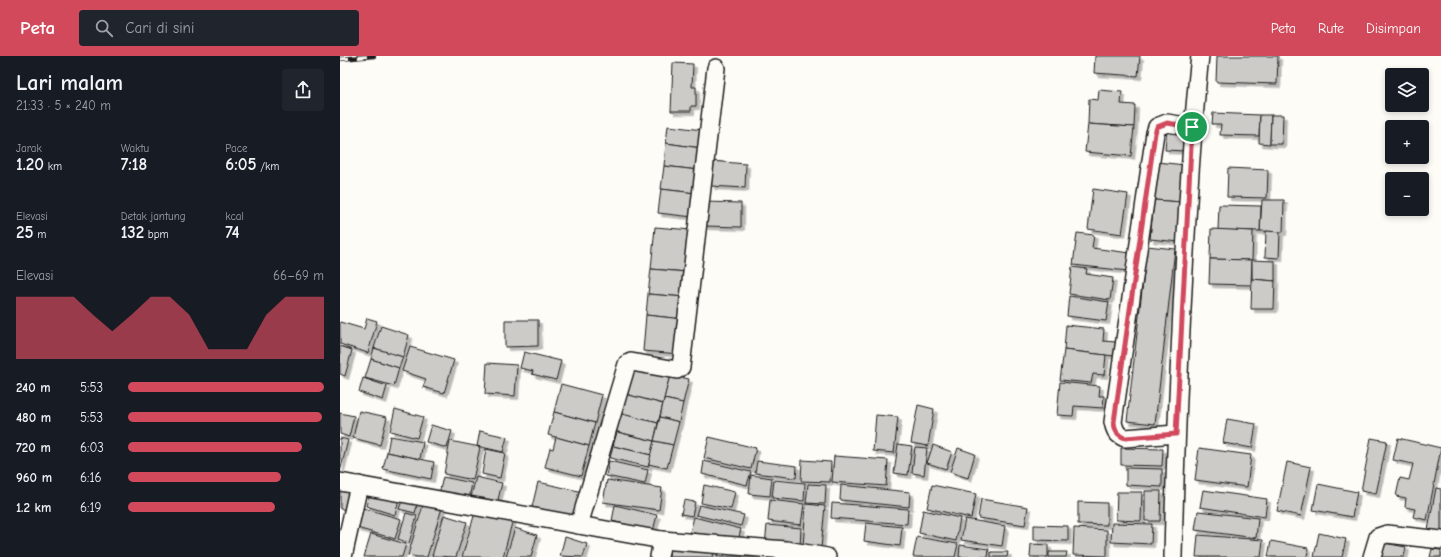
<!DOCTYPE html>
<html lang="id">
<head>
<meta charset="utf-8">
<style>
  body { margin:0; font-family:"Comic Neue",sans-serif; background:#20242c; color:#f1f3f6; height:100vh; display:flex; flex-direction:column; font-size:15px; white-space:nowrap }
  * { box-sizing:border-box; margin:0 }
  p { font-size:13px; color:#9ea1a6 }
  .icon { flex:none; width:22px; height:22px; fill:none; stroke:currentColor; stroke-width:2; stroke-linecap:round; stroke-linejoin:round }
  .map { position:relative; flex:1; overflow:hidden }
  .side { display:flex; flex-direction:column; background:#171b24; width:340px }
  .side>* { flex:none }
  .controls { position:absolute; left:1045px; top:12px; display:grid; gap:8px }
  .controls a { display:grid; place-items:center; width:44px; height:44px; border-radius:4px; background:#171b24; box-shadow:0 2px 6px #0003; font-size:20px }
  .pin { position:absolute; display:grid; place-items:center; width:34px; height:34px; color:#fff; margin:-17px; border:2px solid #fff; border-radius:50%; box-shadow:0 1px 4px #0007 }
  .round { display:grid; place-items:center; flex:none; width:42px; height:42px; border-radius:4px; background:#20242c }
  .overview { display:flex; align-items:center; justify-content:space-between; height:68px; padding:0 16px }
  h1 { font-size:22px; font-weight:700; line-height:30px }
  .figures { display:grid; grid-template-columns:repeat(3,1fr); gap:6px; height:68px; padding:4px 16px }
  .figures div { display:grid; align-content:center }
  .figures b { font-size:17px; font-weight:700 }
  .figures small { font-size:11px; font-weight:400 }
  .figures p { font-size:11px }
  .chart { height:112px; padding:8px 16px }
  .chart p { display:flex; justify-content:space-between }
  .chart svg { width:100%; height:72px; margin-top:4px; fill:#d1495b; opacity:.7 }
  ul { padding:0 16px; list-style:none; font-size:13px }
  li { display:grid; grid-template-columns:64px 48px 1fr; align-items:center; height:30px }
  li i { height:10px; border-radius:5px; background:#d1495b }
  header { display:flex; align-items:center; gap:24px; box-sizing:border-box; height:56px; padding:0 20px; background:#d1495b; color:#fff }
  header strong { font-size:19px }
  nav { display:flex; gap:22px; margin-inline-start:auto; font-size:14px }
  .search { width:280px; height:36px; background:#20242c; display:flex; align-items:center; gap:10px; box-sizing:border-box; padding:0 14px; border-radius:4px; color:#9ea1a6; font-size:15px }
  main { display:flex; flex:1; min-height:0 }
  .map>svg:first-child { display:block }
  .building { fill:#cccbc8; stroke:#1c1c1c; filter:url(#shadow) }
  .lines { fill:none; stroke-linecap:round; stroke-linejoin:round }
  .street-casing { stroke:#1c1c1c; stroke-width:20 }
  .street { stroke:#fdfcf7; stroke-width:17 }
  .rail-casing { stroke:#1c1c1c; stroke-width:4.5 }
  .rail { stroke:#fdfcf7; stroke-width:3; stroke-dasharray:9; stroke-linecap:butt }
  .route-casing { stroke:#fff; stroke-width:8 }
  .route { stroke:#d1495b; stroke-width:5 }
</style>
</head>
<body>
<header>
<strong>Peta</strong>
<div class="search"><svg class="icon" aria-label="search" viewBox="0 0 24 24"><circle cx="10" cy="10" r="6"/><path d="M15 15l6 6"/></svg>Cari di sini</div>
<nav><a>Peta</a><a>Rute</a><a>Disimpan</a></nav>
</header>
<main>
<section class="side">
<div class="overview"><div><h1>Lari malam</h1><p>21:33 · 5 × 240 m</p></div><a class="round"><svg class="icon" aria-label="share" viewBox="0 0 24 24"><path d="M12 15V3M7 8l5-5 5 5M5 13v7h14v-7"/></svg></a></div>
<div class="figures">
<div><p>Jarak</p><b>1.20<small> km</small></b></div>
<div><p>Waktu</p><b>7:18</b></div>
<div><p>Pace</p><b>6:05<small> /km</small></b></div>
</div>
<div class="figures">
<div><p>Elevasi</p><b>25<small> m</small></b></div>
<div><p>Detak jantung</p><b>132<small> bpm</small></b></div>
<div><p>kcal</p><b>74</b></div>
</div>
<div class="chart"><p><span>Elevasi</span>66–69 m</p>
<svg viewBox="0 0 160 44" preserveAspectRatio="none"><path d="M0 44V6L10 6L20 6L30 6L40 17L50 27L60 17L70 6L80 6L90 17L100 38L110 38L120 38L130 17L140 6L150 6L160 6V44z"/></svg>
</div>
<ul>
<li><b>240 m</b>5:53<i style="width:100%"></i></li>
<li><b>480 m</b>5:53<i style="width:99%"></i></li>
<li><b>720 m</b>6:03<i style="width:89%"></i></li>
<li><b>960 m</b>6:16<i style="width:78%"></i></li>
<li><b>1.2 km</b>6:19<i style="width:75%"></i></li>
</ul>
</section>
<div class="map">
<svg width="1101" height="501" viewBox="0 0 1101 501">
  <defs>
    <filter id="shadow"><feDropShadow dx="3.5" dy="3.5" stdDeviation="0" flood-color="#0004"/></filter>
  </defs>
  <rect width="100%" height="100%" fill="#fdfcf7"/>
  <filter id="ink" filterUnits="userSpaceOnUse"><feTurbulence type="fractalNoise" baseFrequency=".025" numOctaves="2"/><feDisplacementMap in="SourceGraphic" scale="8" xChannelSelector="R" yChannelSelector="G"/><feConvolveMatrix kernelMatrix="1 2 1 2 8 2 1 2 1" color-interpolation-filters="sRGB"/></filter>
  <g filter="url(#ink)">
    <g class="building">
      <path d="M755 0H800L798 20 754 17Z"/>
      <path d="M877 0H938L937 28 876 26Z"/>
      <path d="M333 7 353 8 352 31H356V50H351V55H331Z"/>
      <path d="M759 34 782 36 781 48 795 49 794 71 748 68 749 43 758 44Z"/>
      <path d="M873 57 920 59 919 80 880 79 881 68H872Z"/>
      <path d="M920 59H931L930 88 919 87Z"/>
      <path d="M931 59H943L942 88H930Z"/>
      <path d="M748 68 794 71 791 100 745 96Z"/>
      <path d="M328 70 363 74 361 92 326 87Z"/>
      <path d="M827 70 847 72 845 95 825 94Z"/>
      <path d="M326 87 361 92 358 114 324 110Z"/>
      <path d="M372 105 406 108 405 132 371 130Z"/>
      <path d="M817 106 845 109 842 146 814 144Z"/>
      <path d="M324 110 358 114 355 137 321 133Z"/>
      <path d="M888 112 928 114 927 142 887 141Z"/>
      <path d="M321 133 355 137 353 161 318 157Z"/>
      <path d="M753 133 788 138 782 178 748 173Z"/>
      <path d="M814 144 842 146 839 186 810 183Z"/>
      <path d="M922 144H944L943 176 920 175Z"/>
      <path d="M365 146 401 147V171L364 170Z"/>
      <path d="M879 149 921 150 920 175 878 174Z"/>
      <path d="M315 171 352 174 347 216 311 213Z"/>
      <path d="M871 173 913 175 912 204 870 203Z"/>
      <path d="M926 175 940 176 939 202 925 201Z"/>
      <path d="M737 177 754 179 752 192 790 197 788 215 733 209Z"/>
      <path d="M807 190 835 193 815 368 787 365Z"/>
      <path d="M870 203 912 204 911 229 869 228Z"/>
      <path d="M912 204 935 205V225L912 223Z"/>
      <path d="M732 211 747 213 746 218 773 222 770 244 729 238Z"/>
      <path d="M311 213 347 216 345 241 308 238Z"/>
      <path d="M912 223 935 225 934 253H911Z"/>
      <path d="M308 238 345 241 343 263 306 259Z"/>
      <path d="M729 240 769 246 766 265 727 260Z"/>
      <path d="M306 259 343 263 340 298 303 295Z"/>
      <path d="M27 262 37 265 28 297 0 288V266L24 273Z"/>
      <path d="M165 264H198V290L165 291Z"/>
      <path d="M726 269 764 273 763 285 776 286 774 300 724 294Z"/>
      <path d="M41 270 69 279 63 301 34 292Z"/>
      <path d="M0 290 12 294 5 320 0 318Z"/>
      <path d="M70 291 114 304 104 337 83 331 86 323 62 315Z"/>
      <path d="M34 292 63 301 59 312 31 303Z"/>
      <path d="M724 294 766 299 764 319 753 318 751 327 720 324Z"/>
      <path d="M184 296 221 305 216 324 192 318 193 315 180 312Z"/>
      <path d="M31 303 59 312 54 330 25 322Z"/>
      <path d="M147 307 177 309 175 340 145 338Z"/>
      <path d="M292 310 330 319 323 348 285 338Z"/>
      <path d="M330 319 349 323 343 347 324 343Z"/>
      <path d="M23 322 47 330 43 344 19 336Z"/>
      <path d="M720 326 760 330 759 340H764L763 352 734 350 733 360 717 359Z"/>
      <path d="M221 328 262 339 255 367 214 356Z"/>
      <path d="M285 338 323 348 318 367 280 358Z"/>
      <path d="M324 343 343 347 339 366 320 361Z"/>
      <path d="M578 349 594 353 588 390 571 387Z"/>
      <path d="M55 353 83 361 77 382 50 375Z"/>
      <path d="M19 355 47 361 40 389 13 382Z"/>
      <path d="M214 356 255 367 249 390 208 379Z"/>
      <path d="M0 357 14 360 9 381 0 378Z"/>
      <path d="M278 357 318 367 314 385 274 375Z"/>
      <path d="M536 359 558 361 554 397 533 395Z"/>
      <path d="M320 361 339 366 333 389 314 385Z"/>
      <path d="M887 363 916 368 912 392 883 387Z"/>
      <path d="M91 369 112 375 107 392 86 386Z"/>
      <path d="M140 375 167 381 163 396 137 390Z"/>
      <path d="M277 376 314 385 311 399 273 390Z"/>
      <path d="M50 380 83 386 80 403 47 396Z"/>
      <path d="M216 381 249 390 241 420 205 411 210 392 213 393Z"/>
      <path d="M369 381 416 392 411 413 364 402Z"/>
      <path d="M0 382 8 384 0 416Z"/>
      <path d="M1031 382 1047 385 1036 438 1021 435Z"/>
      <path d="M1058 382 1101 392 1087 464 1073 461 1075 453 1065 451 1066 442 1056 440 1060 422 1069 424 1073 408 1053 404Z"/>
      <path d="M110 385 140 391 133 424 104 418Z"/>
      <path d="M314 385 333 389 327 412 308 408Z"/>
      <path d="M558 388 572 390 568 419 554 417Z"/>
      <path d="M593 389 612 396 606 413 587 407Z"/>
      <path d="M273 390 311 399 308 411 270 402Z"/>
      <path d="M575 391 587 392 584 419 572 417Z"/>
      <path d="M618 392 635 398 628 422 610 416Z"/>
      <path d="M781 392 823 393 822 410 781 409Z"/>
      <path d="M859 392 911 399 907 431 855 424Z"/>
      <path d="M146 393 165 397 160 422 142 418Z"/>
      <path d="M47 396 94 406 91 423 43 413Z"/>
      <path d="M494 400 548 404 546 430 492 426Z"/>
      <path d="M462 404 491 406 490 426 461 425Z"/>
      <path d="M269 405 308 414 305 428 266 420Z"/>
      <path d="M364 405 411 416 407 429 362 418Z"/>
      <path d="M417 405 457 410 456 422 415 417Z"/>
      <path d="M947 406 971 411 961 460 937 455Z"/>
      <path d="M786 412 822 413V431L786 429Z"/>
      <path d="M411 419 432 422 430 440 409 438Z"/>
      <path d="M103 421 132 427 129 444 99 438Z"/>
      <path d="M136 421 162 427 156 452 130 445Z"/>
      <path d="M267 424 322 432 319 454 263 446Z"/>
      <path d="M434 424 465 427 464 445 432 442Z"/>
      <path d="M198 426 243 436 237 461 192 451Z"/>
      <path d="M468 428 486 429 485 448 466 447Z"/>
      <path d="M978 428 1017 436 1012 461 973 454Z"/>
      <path d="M364 429 395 436 391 453 361 447Z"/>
      <path d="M501 429 570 436 569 451 500 444Z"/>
      <path d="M592 429 636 438 631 462 587 452Z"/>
      <path d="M1096 432 1101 433V476L1088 474Z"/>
      <path d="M863 434 927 443 925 461 860 451Z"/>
      <path d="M0 435 13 437 9 454 0 453Z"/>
      <path d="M30 435 59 444 55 459 26 450Z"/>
      <path d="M805 435H821L820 465H805Z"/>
      <path d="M777 436H802L801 465 776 464Z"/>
      <path d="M63 442 78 446 75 457 59 453Z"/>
      <path d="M641 443 688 451 685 469 638 462Z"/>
      <path d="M344 444 355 446 352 460 341 458Z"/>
      <path d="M430 444 464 448 461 469 428 465Z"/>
      <path d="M84 446 102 452 87 501H77L68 499Z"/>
      <path d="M738 446 767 447V469L738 468Z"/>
      <path d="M492 447 568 453 567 468 491 462Z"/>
      <path d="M466 448 485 450 481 492 463 491Z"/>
      <path d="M275 449 317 459 313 475 272 465Z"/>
      <path d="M359 449 404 459 401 470 356 459Z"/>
      <path d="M23 452 61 463 55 483 17 472Z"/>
      <path d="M136 453 173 463 163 501H122Z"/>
      <path d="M583 454 620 462 616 485 579 477Z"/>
      <path d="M858 455 918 462 916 482 855 474Z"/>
      <path d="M66 457 77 460 69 487 58 483Z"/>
      <path d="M104 459 127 466 116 501 92 500Z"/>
      <path d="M354 461 401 473 397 488 350 476Z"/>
      <path d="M625 463 665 470 662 490 621 484Z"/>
      <path d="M526 467 562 471 560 490 524 485Z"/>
      <path d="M772 467 812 468 811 488 771 486Z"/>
      <path d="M427 469 461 472 460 492 425 489Z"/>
      <path d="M694 469 728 470V485L694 484Z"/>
      <path d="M175 472 197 479 191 501H166Z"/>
      <path d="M734 472 767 474V500L733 499Z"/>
      <path d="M979 477 1006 483 1002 501H974Z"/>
      <path d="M31 478 66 488 62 501H24Z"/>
      <path d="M858 479 923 484 921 501H856Z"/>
      <path d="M225 481 247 488 243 501 220 500Z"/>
      <path d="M577 481 618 488 615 501H573Z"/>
      <path d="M931 485 968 492 967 501H928Z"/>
      <path d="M1039 486 1066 491 1064 501H1036Z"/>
      <path d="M691 488 708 489V501H690Z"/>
      <path d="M620 489 649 493 648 501H619Z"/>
      <path d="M329 492 374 494 373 501H329Z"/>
      <path d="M379 493 418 499 417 501H377Z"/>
      <path d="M1092 493 1101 494V501H1090Z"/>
      <path d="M651 496H668L667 501H651Z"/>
      <path d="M709 496H727L726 501H709Z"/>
    </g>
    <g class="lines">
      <defs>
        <g id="street">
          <path d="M836 378 785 382C777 379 775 375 773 366L815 77 817 71 827 67 852 71"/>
          <path d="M0 426 322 484 446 494 487 501"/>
          <path d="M239 469 287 308 291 306 337 314 341 311 376 12"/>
          <path d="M3 501 19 429"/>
          <path d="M319 501 322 484"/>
          <path d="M833 501C835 405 839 310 844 214 848 142 852 71 860 0"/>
          <path d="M1032 501 1038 481 1047 478 1101 484"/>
        </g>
      </defs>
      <use href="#street" class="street-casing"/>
      <use href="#street" class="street"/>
      <defs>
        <path id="rail" d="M0 3 34 0"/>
      </defs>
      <use href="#rail" class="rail-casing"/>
      <use href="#rail" class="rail"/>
    </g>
  </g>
  <g class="lines" filter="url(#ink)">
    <defs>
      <path id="route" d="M827 67 852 71 836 378 785 382C777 379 775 375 774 366L815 77 817 71Z"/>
    </defs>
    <use href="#route" class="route-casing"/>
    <use href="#route" class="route"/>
  </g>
</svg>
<div class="controls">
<a><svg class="icon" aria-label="layers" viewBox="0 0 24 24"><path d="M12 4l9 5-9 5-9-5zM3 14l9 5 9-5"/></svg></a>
<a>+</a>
<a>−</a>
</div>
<div class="pin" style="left:852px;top:71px;background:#1e9e55"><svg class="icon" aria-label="arrive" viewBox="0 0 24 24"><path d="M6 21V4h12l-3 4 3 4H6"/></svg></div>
</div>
</main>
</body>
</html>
